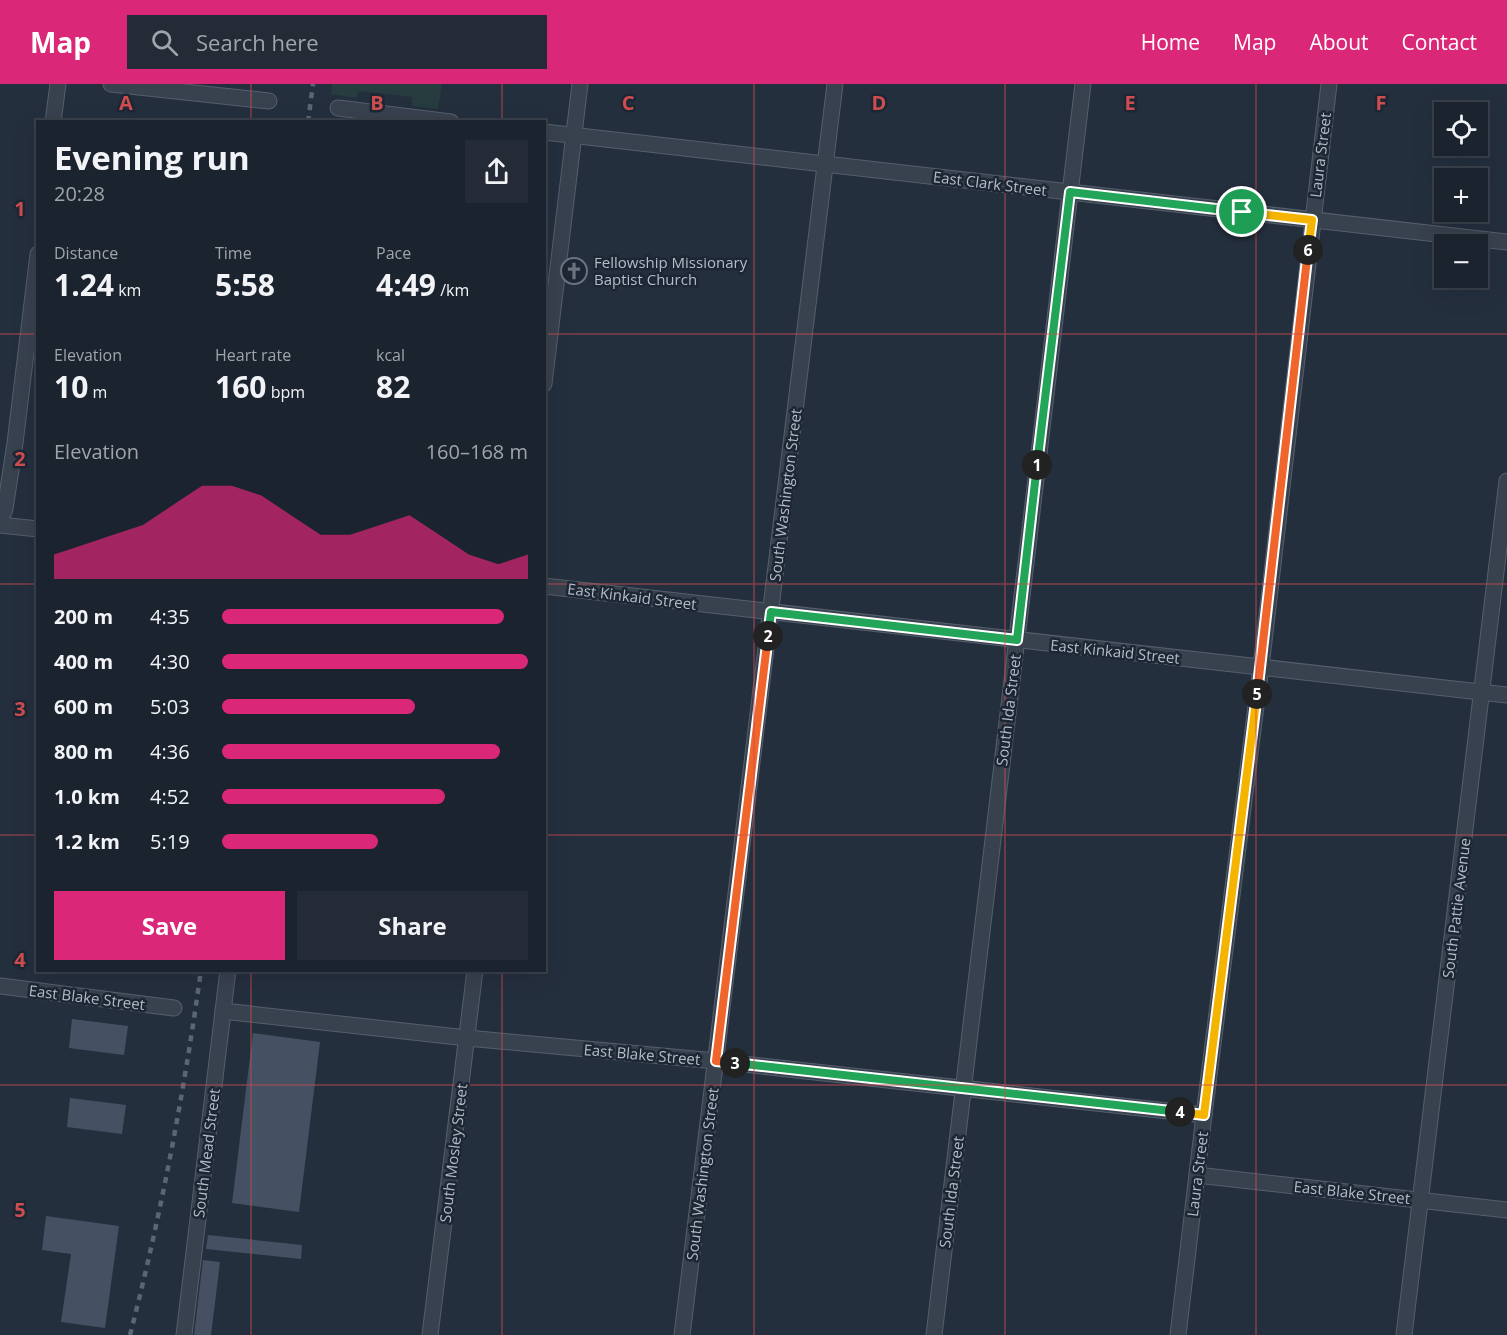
<!DOCTYPE html>
<html lang="en">
<head>
<meta charset="utf-8">
<style>
  body { margin:0; font-family:"Open Sans",sans-serif; background:#242b36; color:#f1f3f6; height:100vh; display:flex; flex-direction:column; font-size:22px; white-space:nowrap }
  * { box-sizing:border-box; margin:0 }
  p { font-size:20px; color:#a0a4aa }
  .icon { flex:none; width:33px; height:33px; fill:none; stroke:currentColor; stroke-width:2; stroke-linecap:round; stroke-linejoin:round }
  .map { position:relative; flex:1; overflow:hidden }
  .details { position:absolute; left:36px; top:36px; width:510px; height:852px; display:flex; flex-direction:column; background:#1b232e; border-radius:0px; box-shadow:0 6px 24px #0002,0 0 0 2px #39404a }
  .details>* { flex:none }
  .buttons { position:absolute; left:1434px; top:18px; display:grid; gap:12px }
  .buttons a { display:grid; place-items:center; width:54px; height:54px; border-radius:0px; background:#1b232e; box-shadow:0 6px 24px #0002,0 0 0 2px #39404a; font-size:30px }
  .pin { position:absolute; display:grid; place-items:center; width:51px; height:51px; color:#fff; margin:-26px; border:3px solid #fff; border-radius:50%; box-shadow:0 2px 6px #0007 }
  .km { position:absolute; width:30px; height:30px; margin:-15px; border-radius:50%; background:#222; color:#fff; font-size:16px; line-height:30px; text-align:center }
  .round { display:grid; place-items:center; flex:none; width:63px; height:63px; border-radius:0px; background:#242b36 }
  .summary { display:flex; align-items:center; justify-content:space-between; height:102px; padding:0 18px }
  h1 { font-size:33px; font-weight:700; line-height:45px }
  .stats { display:grid; grid-template-columns:repeat(3,1fr); gap:9px; height:102px; padding:6px 18px }
  .stats div { display:grid; align-content:center }
  .stats b { font-size:30px; font-weight:700 }
  .stats small { font-size:16px; font-weight:400 }
  .stats p { font-size:16px }
  .chart { height:168px; padding:12px 18px }
  .chart p { display:flex; justify-content:space-between }
  .chart svg { width:100%; height:108px; margin-top:6px; fill:#db2777; opacity:.7 }
  .primary-button { display:flex; gap:12px; margin-top:auto; padding:12px 18px }
  .primary-button a { flex:1; height:69px; border-radius:0px; background:#db2777; color:#fff; font-size:24px; font-weight:700; line-height:69px; text-align:center }
  .primary-button a+a { background:#242b36; color:#f1f3f6 }
  ul { padding:0 18px; list-style:none; font-size:20px }
  li { display:grid; grid-template-columns:96px 72px 1fr; align-items:center; height:45px }
  li i { height:15px; border-radius:8px; background:#db2777 }
  header { display:flex; align-items:center; gap:36px; box-sizing:border-box; height:84px; padding:0 30px; background:#db2777; color:#fff }
  header strong { font-size:28px }
  nav { display:flex; gap:33px; margin-inline-start:auto; font-size:21px }
  .search { width:420px; height:54px; background:#242b36; display:flex; align-items:center; gap:15px; box-sizing:border-box; padding:0 21px; border-radius:0px; color:#a0a4aa; font-size:22px }
  .map>svg:first-child { display:block }
  .green { fill:#263c3f }
  .building { fill:#455162 }
  .lines { fill:none; stroke-linecap:round; stroke-linejoin:round }
  .minor-casing { stroke:#565f6c; stroke-width:17 }
  .minor { stroke:#38414e; stroke-width:15 }
  .rail { stroke:#5a6575; stroke-width:4.5; stroke-dasharray:6 6; stroke-linecap:butt }
  .split-1-casing { stroke:#fff; stroke-width:12 }
  .split-2-casing { stroke:#fff; stroke-width:12 }
  .split-3-casing { stroke:#fff; stroke-width:12 }
  .split-4-casing { stroke:#fff; stroke-width:12 }
  .split-5-casing { stroke:#fff; stroke-width:12 }
  .split-6-casing { stroke:#fff; stroke-width:12 }
  .split-7-casing { stroke:#fff; stroke-width:12 }
  .split-1 { stroke:#22a559; stroke-width:8 }
  .split-2 { stroke:#22a559; stroke-width:8 }
  .split-3 { stroke:#f0652b; stroke-width:8 }
  .split-4 { stroke:#22a559; stroke-width:8 }
  .split-5 { stroke:#f5b400; stroke-width:8 }
  .split-6 { stroke:#f0652b; stroke-width:8 }
  .split-7 { stroke:#f5b400; stroke-width:8 }
  .grid { fill:none; stroke:#ce4d50; stroke-width:1.5; stroke-opacity:0.55 }
  .labels { text-anchor:middle; dominant-baseline:central; stroke-width:5; stroke-linejoin:round; paint-order:stroke }
  .street-label { font-size:15px; fill:#b4bcc9; stroke:#1d2633 }
  .poi-label { font-size:15px; fill:#b4bcc9; stroke:#1d2633; text-anchor:start }
  .grid-label { font-size:20px; text-anchor:middle; font-weight:bold; fill:#ce4d50; stroke:#1d2633; stroke-width:5; stroke-linejoin:round; paint-order:stroke }
</style>
</head>
<body>
<header>
<strong>Map</strong>
<div class="search"><svg class="icon" aria-label="search" viewBox="0 0 24 24"><circle cx="10" cy="10" r="6"/><path d="M15 15l6 6"/></svg>Search here</div>
<nav><a>Home</a><a>Map</a><a>About</a><a>Contact</a></nav>
</header>
<div class="map">
<svg width="1507" height="1251" viewBox="0 0 1507 1251">
  <rect width="100%" height="100%" fill="#242f3e"/>
  <path class="green" d="M332 0H442L438 25 412 22V13L358 7 357 14 331 10Z"/>
  <g class="building">
    <path d="M72 935 128 942 124 971 69 964Z"/>
    <path d="M253 949 320 958 299 1128 232 1119Z"/>
    <path d="M70 1014 126 1021 122 1050 67 1043Z"/>
    <path d="M46 1132 119 1142 105 1244 61 1238 71 1170 42 1166Z"/>
    <path d="M208 1151 302 1161 301 1175 206 1165Z"/>
    <path d="M203 1176 220 1178 211 1251H194Z"/>
  </g>
  <g class="lines">
    <defs>
      <g id="minor">
        <path d="M111 0 269 17"/>
        <path d="M338 24 451 38"/>
        <path d="M53 38 58 0"/>
        <path d="M544 48 1507 158"/>
        <path d="M544 300 580 0"/>
        <path d="M0 437 5 425 15 359 38 170"/>
        <path d="M0 441 38 445"/>
        <path d="M544 502 1507 611"/>
        <path d="M0 902 174 924"/>
        <path d="M223 927 467 954 716 977 1204 1031"/>
        <path d="M1197 1091 1507 1126"/>
        <path d="M184 1251 228 886"/>
        <path d="M430 1251 475 886"/>
        <path d="M682 1251 835 0"/>
        <path d="M934 1251 1083 0"/>
        <path d="M1178 1251 1204 1031 1261 583 1329 0"/>
        <path d="M1404 1251 1507 397"/>
      </g>
    </defs>
    <use href="#minor" class="minor-casing"/>
    <use href="#minor" class="minor"/>
    <g class="rail">
      <path d="M308 38 313 0"/>
      <path d="M130 1251C161 1131 184 1009 201 886"/>
    </g>
  </g>
  <g class="lines">
    <defs>
      <path id="split-1" d="M1037 381 1070 108 1242 128"/>
      <path id="split-2" d="M768 552 771 528 1017 556 1037 381"/>
      <path id="split-3" d="M735 979 716 977 768 552"/>
      <path id="split-4" d="M735 979 1180 1028"/>
      <path id="split-5" d="M1180 1028 1204 1031 1257 610"/>
      <path id="split-6" d="M1257 610 1308 166"/>
      <path id="split-7" d="M1242 128 1312 136 1308 166"/>
    </defs>
    <use href="#split-1" class="split-1-casing"/>
    <use href="#split-2" class="split-2-casing"/>
    <use href="#split-3" class="split-3-casing"/>
    <use href="#split-4" class="split-4-casing"/>
    <use href="#split-5" class="split-5-casing"/>
    <use href="#split-6" class="split-6-casing"/>
    <use href="#split-7" class="split-7-casing"/>
    <use href="#split-1" class="split-1"/>
    <use href="#split-2" class="split-2"/>
    <use href="#split-3" class="split-3"/>
    <use href="#split-4" class="split-4"/>
    <use href="#split-5" class="split-5"/>
    <use href="#split-6" class="split-6"/>
    <use href="#split-7" class="split-7"/>
  </g>
  <path class="grid" d="M251 0V38M502 0V38M754 0V1251M1005 0V1251M1256 0V1251M0 250H38M544 250H1507M0 500H38M544 500H1507M0 751H38M544 751H1507M251 886V1251M502 886V1251M0 1001H1507"/>
  <defs>
    <symbol id="church-ring" viewBox="-11 -11 22 22"><circle r="9.5" fill="#1d2633" stroke="#6b7280" stroke-width="1.5"/><path d="M-1.2-6h2.4v3.5h3.3v2.4h-3.3V6h-2.4V-.1h-3.3v-2.4h3.3Z" fill="#6b7280"/></symbol>
  </defs>
  <g fill-rule="evenodd">
    <use href="#church-ring" x="559" y="172" width="30" height="30"/>
  </g>
  <g class="labels">
    <g class="street-label">
      <text transform="translate(1320 71) rotate(-83)">Laura Street</text>
      <text transform="translate(990 99) rotate(7)">East Clark Street</text>
      <text transform="translate(785 411) rotate(-83)">South Washington Street</text>
      <text transform="translate(632 512) rotate(7)">East Kinkaid Street</text>
      <text transform="translate(1115 567) rotate(6)">East Kinkaid Street</text>
      <text transform="translate(1008 626) rotate(-83)">South Ida Street</text>
      <text transform="translate(1456 824) rotate(-83)">South Pattie Avenue</text>
      <text transform="translate(87 913) rotate(7)">East Blake Street</text>
      <text transform="translate(642 970) rotate(5)">East Blake Street</text>
      <text transform="translate(206 1069) rotate(-83)">South Mead Street</text>
      <text transform="translate(453 1069) rotate(-83)">South Mosley Street</text>
      <text transform="translate(702 1090) rotate(-83)">South Washington Street</text>
      <text transform="translate(1197 1090) rotate(-83)">Laura Street</text>
      <text transform="translate(951 1108) rotate(-83)">South Ida Street</text>
      <text transform="translate(1352 1108) rotate(6)">East Blake Street</text>
    </g>
    <g class="poi-label">
      <text x="594" y="178">Fellowship Missionary<tspan x="594" dy="17">Baptist Church</tspan></text>
    </g>
  </g>
  <g class="grid-label">
    <text x="126" y="26">A</text>
    <text x="377" y="26">B</text>
    <text x="628" y="26">C</text>
    <text x="879" y="26">D</text>
    <text x="1130" y="26">E</text>
    <text x="1381" y="26">F</text>
    <text x="20" y="132">1</text>
    <text x="20" y="382">2</text>
    <text x="20" y="632">3</text>
    <text x="20" y="883">4</text>
    <text x="20" y="1133">5</text>
  </g>
</svg>
<div class="buttons">
<a><svg class="icon" aria-label="locate" viewBox="0 0 24 24"><circle cx="12" cy="12" r="6"/><path d="M12 2v4M12 18v4M2 12h4M18 12h4"/></svg></a>
<a>+</a>
<a>−</a>
</div>
<div class="pin" style="left:1242px;top:128px;background:#1e9e55"><svg class="icon" aria-label="arrive" viewBox="0 0 24 24"><path d="M6 21V4h12l-3 4 3 4H6"/></svg></div>
<b class="km" style="left:1037px;top:381px">1</b>
<b class="km" style="left:768px;top:552px">2</b>
<b class="km" style="left:735px;top:979px">3</b>
<b class="km" style="left:1180px;top:1028px">4</b>
<b class="km" style="left:1257px;top:610px">5</b>
<b class="km" style="left:1308px;top:166px">6</b>
<section class="details">
<div class="summary"><div><h1>Evening run</h1><p>20:28</p></div><a class="round"><svg class="icon" aria-label="share" viewBox="0 0 24 24"><path d="M12 15V3M7 8l5-5 5 5M5 13v7h14v-7"/></svg></a></div>
<div class="stats">
<div><p>Distance</p><b>1.24<small> km</small></b></div>
<div><p>Time</p><b>5:58</b></div>
<div><p>Pace</p><b>4:49<small> /km</small></b></div>
</div>
<div class="stats">
<div><p>Elevation</p><b>10<small> m</small></b></div>
<div><p>Heart rate</p><b>160<small> bpm</small></b></div>
<div><p>kcal</p><b>82</b></div>
</div>
<div class="chart"><p><span>Elevation</span>160–168 m</p>
<svg viewBox="0 0 160 44" preserveAspectRatio="none"><path d="M0 44V34L10 30L20 26L30 22L40 14L50 6L60 6L70 10L80 18L90 26L100 26L110 22L120 18L130 26L140 34L150 38L160 34V44z"/></svg>
</div>
<ul>
<li><b>200 m</b>4:35<i style="width:92%"></i></li>
<li><b>400 m</b>4:30<i style="width:100%"></i></li>
<li><b>600 m</b>5:03<i style="width:63%"></i></li>
<li><b>800 m</b>4:36<i style="width:91%"></i></li>
<li><b>1.0 km</b>4:52<i style="width:73%"></i></li>
<li><b>1.2 km</b>5:19<i style="width:51%"></i></li>
</ul>
<div class="primary-button"><a>Save</a><a>Share</a></div>
</section>
</div>
</body>
</html>
